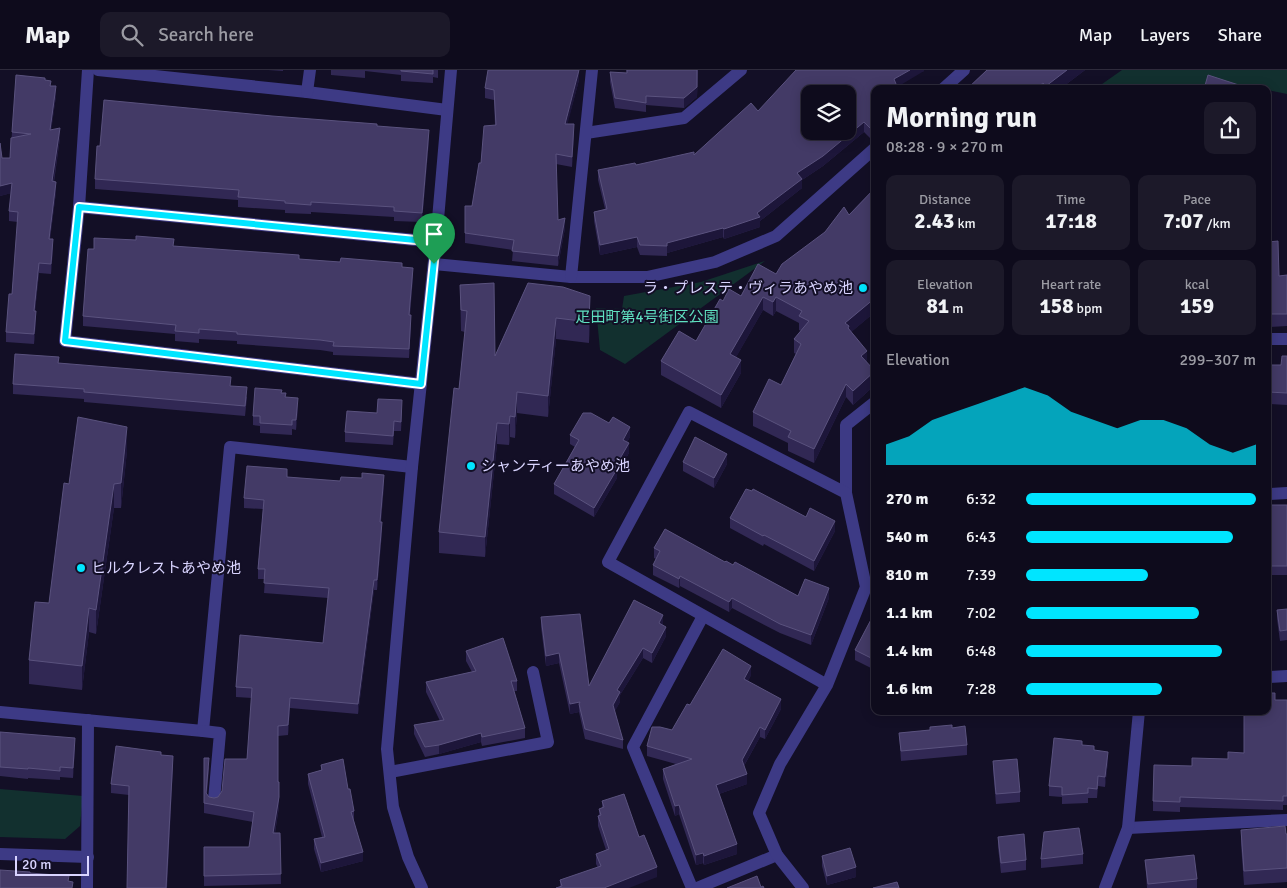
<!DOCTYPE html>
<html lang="en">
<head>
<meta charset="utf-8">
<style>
  body { margin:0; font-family:Signika,"Noto Sans JP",sans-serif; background:#1c1929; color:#f1f3f6; height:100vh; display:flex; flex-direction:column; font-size:19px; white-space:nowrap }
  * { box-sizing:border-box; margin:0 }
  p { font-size:16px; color:#9b9ba3 }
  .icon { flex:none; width:28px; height:28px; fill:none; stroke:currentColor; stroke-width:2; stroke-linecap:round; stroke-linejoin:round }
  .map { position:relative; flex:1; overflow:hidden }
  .panel { position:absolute; left:871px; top:15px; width:400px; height:630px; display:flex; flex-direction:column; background:#0e0b1c; border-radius:10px; box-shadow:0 2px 12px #0003,0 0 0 1px #2e2b3b }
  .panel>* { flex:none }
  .controls { position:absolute; left:801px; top:15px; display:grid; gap:10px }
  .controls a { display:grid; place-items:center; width:55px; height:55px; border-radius:10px; background:#0e0b1c; box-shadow:0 2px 12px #0003,0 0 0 1px #2e2b3b; font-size:25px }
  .scale { position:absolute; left:15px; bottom:12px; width:74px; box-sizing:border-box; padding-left:5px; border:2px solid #d9d4ff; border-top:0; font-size:14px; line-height:18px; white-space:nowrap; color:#d9d4ff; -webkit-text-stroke:4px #130f26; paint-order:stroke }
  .pin { position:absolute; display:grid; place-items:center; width:42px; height:42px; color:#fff; margin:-51px -21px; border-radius:50% 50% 50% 0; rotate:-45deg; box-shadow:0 0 5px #0007 }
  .pin .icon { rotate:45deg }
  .round { display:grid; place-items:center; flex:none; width:52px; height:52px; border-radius:10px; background:#1c1929 }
  .head { display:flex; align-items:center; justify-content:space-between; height:85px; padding:0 15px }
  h1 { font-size:28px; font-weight:800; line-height:38px }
  .figures { display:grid; grid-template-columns:repeat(3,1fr); gap:8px; height:85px; padding:5px 15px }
  .figures div { display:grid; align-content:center; border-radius:10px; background:#1c1929; text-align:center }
  .figures b { font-size:21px; font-weight:800 }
  .figures small { font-size:14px; font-weight:400 }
  .figures p { font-size:14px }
  .chart { height:140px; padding:10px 15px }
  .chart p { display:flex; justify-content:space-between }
  .chart svg { width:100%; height:90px; margin-top:5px; fill:#00e5ff; opacity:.7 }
  ul { padding:0 15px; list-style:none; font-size:16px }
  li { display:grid; grid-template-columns:80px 60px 1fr; align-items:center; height:38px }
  li i { height:12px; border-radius:6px; background:#00e5ff }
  header { display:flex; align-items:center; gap:30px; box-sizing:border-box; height:70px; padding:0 25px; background:#0e0b1c; border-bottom:1px solid #2e2b3b }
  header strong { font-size:24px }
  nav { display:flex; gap:28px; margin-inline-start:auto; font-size:18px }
  .search { width:350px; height:45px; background:#1c1929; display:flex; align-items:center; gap:12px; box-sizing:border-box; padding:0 18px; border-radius:10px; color:#9b9ba3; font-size:19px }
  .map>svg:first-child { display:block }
  .green { fill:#12302f }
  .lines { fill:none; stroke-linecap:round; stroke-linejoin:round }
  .street { stroke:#3d3a85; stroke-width:12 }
  .wall { fill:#312854 }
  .shaded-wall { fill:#1d163a }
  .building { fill:#433a66; stroke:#5a527e; fill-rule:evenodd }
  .route-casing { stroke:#fff; stroke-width:10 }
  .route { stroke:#00e5ff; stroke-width:6 }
  .poi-dot { fill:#00e5ff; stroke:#130f26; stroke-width:2 }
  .labels { text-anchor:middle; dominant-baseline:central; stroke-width:4; stroke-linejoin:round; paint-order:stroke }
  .poi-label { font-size:15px; fill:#d9d4ff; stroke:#130f26; text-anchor:start }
  .park-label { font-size:15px; fill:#5fe0c0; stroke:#130f26 }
</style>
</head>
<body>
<header>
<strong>Map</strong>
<div class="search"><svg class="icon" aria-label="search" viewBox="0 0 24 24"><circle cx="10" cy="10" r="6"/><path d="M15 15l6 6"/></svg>Search here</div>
<nav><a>Map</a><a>Layers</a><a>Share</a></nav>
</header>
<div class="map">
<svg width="1287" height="818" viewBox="0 0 1287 818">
  <rect width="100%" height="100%" fill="#130f26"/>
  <g class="green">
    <path d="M1122 0H1287V24L1268 20V19H1259L1211 10 1204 19H1095Z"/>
    <path d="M765 191 625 294 600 280 596 238 622 239 624 226 701 212Z"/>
    <path d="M0 719 83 726 80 756 65 769 0 767Z"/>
  </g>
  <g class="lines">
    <g class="street">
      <path d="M88 0 79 137 65 271 421 314"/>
      <path d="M98 0 307 22 447 40"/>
      <path d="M943 19 964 0"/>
      <path d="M307 22 310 0"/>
      <path d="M586 63 684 48 741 0"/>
      <path d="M79 137 436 172"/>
      <path d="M434 194 571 207H647L715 192 776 166 875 78"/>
      <path d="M571 207 592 0"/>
      <path d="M1268 269H1287"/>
      <path d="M846 423V355L875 332"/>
      <path d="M1268 424 1287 423"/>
      <path d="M1268 607 1287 606"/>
      <path d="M0 642 203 661 230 377 412 397"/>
      <path d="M203 661 220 663 214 730"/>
      <path d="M390 702 548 672 533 602"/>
      <path d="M1128 758 1287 750"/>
      <path d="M0 784 88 787"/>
      <path d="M87 818 88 650"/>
      <path d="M422 818 408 787 393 737 387 679 412 397 436 172 451 0"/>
      <path d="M692 818 633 677 703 546"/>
      <path d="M697 818 777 785"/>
      <path d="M803 818 777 785 759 743 780 694 827 615 866 517 846 423 689 342 608 492 827 615"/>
      <path d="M1105 818 1128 758 1139 641"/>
    </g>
  </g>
  <g class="wall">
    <path d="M268 0H283V1Z"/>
    <path d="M331 0H438V8L433 7V13L401 11V5L365 1V8L331 5Z"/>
    <path d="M626 0H698L697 27 684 38 646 35V42L615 38 610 12V2L627 3Z"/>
    <path d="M924 0V1L875 19V64L870 68 864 62 823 96 802 110V118L760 151V157L724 169 723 167 667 183V186L640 185 637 177 600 185 594 151V142L605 139 598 110V100L636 95 694 85 758 41Z"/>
    <path d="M987 0H1085L1060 19H967Z"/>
    <path d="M45 10 51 16 56 26 51 60 60 68 54 112 56 122 50 169 53 179 51 204 39 203 35 241 36 251 34 274 6 272V262L12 224 18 152 9 151V141L11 123 0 126V73L2 88H10L12 62Z"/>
    <path d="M579 10 567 54 574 64 572 97 556 94 558 150 565 158 558 196 512 191 513 180 465 173V136H472L481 93 495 56 494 30 485 28V18Z"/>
    <path d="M377 56 429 70 422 152 394 151V147L311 142V144L285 143V140L238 137V130L95 119V109Z"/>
    <path d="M875 118V242L851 262 867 293 875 315 853 335 846 327 814 393 788 381V373L753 356V342L781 315 796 284 794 283V269L801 261 799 260V253L776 241 773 246 763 240 736 287 741 303 721 338 661 305V291L696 271 723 231 741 226 776 204 849 145Z"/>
    <path d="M1268 172 1279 206 1287 205V256L1268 257Z"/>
    <path d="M174 176 299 189 402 197 413 207 410 245 411 254 409 288 333 285V282L320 280 237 274V271L199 269V273L175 271V264L83 256V246Z"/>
    <path d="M528 213 590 247 589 273 556 269 548 347 517 343 515 368 510 367 509 375 497 374 485 487 439 483V462L459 319 465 262 461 261 460 215 495 286Z"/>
    <path d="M1287 286V335L1268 334V295H1281Z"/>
    <path d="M59 293 231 316 247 327 245 346 84 332V329L13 324V314Z"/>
    <path d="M282 323 286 327 298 338 296 360 292 359V365L260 363V356L253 355V346Z"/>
    <path d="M402 340 401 361H394L393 375 345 372V362L377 343Z"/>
    <path d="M570 365 630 367 627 372 629 383 617 403V408L594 447 554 424V414L575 377 570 374Z"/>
    <path d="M127 381 121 438H114L96 564 89 562 82 620 29 614V590L49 533 69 414Z"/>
    <path d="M683 392 727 394 714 418 683 401Z"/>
    <path d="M287 407 384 415 381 452 382 462 377 520H374L358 644 290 638 288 665 278 666V712L279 737 275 763H280L281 814 204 816V777H249L253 752 204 743V688L209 698 207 724 209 727 214 728 218 727 247 689 252 628 236 627V617L323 573 328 528 264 523 265 509H258V499L263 439 244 438V428Z"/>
    <rect x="1268" y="435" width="19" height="70"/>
    <path d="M806 447 835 461 814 501 764 474 763 476 730 458V448Z"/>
    <path d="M654 478 725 492 798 526 829 528 811 575 780 563 732 538 729 542 680 516 679 518 653 505V495L656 489 654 488Z"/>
    <path d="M875 506V534H873V524Z"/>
    <path d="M1268 515 1269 549V558H1268Z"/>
    <path d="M1287 539V570L1280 571 1277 549V540Z"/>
    <path d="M875 542V600L855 590V580Z"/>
    <path d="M541 547 589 616 663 555 666 566 652 593 643 588 620 625V632L614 642 623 670V679L585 669 579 642 570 644 559 593 546 596 541 557Z"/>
    <path d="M466 581 517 611V621H514L525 658V668L482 676 481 672 439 684 425 687 414 664V655L440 651 426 622V612L472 602 466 591Z"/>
    <path d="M751 605 748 611 781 639 765 669 760 667 744 696 747 714 719 724 737 784 704 795 703 793 696 795 679 744 675 746 663 709V699L676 694 647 686V676L672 660 690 635Z"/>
    <path d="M1275 630H1287V735H1283V740L1180 737V742L1153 741V731L1192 696 1228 689 1244 683Z"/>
    <path d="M952 658 967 675V685L901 691 899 663Z"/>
    <path d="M0 662 75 678 73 708 60 707V710L28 708V709L0 706Z"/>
    <path d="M1082 675 1094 680 1108 691 1105 717 1098 716 1097 728H1088V733L1062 734V727L1049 726V716Z"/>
    <path d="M161 685 173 696 167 818H127L129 725 111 723V714Z"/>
    <path d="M993 691 1020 722V732L996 734 993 700Z"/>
    <path d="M321 695 348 719 354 741V751L363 791 321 802 314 779V769L322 767 308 714V704L321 701Z"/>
    <path d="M602 731 639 767 657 807 560 817V810L598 798 596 794V784L606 780 598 756V746H599V739L602 738Z"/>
    <path d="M1241 760 1287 764V812L1244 815 1241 774Z"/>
    <path d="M998 767 1026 790V800L1001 803 998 777Z"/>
    <path d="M1083 784V794L1041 798V789Z"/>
    <path d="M822 786 856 807 827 815 822 796Z"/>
    <path d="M1145 790 1197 809V818H1147Z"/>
  </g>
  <g class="shaded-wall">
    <path d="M579 0V10L565 64V54Z"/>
    <path d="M697 0V27L684 38V28Z"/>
    <path d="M910 0H924V1L894 19V9Z"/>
    <path d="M1067 0H1085L1060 19H1046V16Z"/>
    <path d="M1043 13V19H1035Z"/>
    <path d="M56 16V26L50 70V60Z"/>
    <path d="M864 52V62L823 96 802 110V118L760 151V157L724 169V159L757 143 797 103Z"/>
    <path d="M574 54V64L572 97V87Z"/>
    <path d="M875 54V64L870 68V58Z"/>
    <path d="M60 58V68L52 121V111Z"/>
    <path d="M429 60V70L422 152V143Z"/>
    <path d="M56 112V122L49 178V169Z"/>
    <path d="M12 113V123L0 126V116Z"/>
    <path d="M565 148V158L558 196V186Z"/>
    <path d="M723 158V167L667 183V186V173Z"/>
    <path d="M637 167V177L600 185V175Z"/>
    <path d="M53 169V179L51 204V194Z"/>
    <path d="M39 193V203L34 251V241Z"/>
    <path d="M413 198V207L409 254V245Z"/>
    <path d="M590 226V247L589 273V252Z"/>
    <path d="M763 227V240L730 298V284Z"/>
    <path d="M776 227V241L773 246V232Z"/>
    <path d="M875 228V242L849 264 845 253Z"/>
    <path d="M36 241V251L34 274V264Z"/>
    <path d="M411 245V254L409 288V279Z"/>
    <path d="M556 248V269L548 347V326Z"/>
    <path d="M867 281V295L861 286Z"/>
    <path d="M741 290V303L721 338V325Z"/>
    <path d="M875 301V315L853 335V321Z"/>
    <path d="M846 314V327L814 393V379Z"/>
    <path d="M517 322V343L515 368V347Z"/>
    <path d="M298 328V338L296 360V350Z"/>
    <path d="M402 330V340L401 361V352Z"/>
    <path d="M510 346V367L509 375V354Z"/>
    <path d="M497 353V374L485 487V467Z"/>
    <path d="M127 357V381L121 438V413Z"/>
    <path d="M630 357V367L623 379V370Z"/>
    <path d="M629 373V383L617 403V408L594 447V438L615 397Z"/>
    <path d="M727 384V394L714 418V408Z"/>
    <path d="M384 405V415L380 461V452Z"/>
    <path d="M114 414V438L96 564V540Z"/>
    <path d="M835 451V461L814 501V491Z"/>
    <path d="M382 452V462L377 520V510Z"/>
    <path d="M680 506V516L679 518V509Z"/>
    <path d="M374 510V520L358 644V634Z"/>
    <path d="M829 518V528L811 575V565Z"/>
    <path d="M732 528V538L729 542V532Z"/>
    <path d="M89 538V562L82 620V596Z"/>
    <path d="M663 545V555L659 553Z"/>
    <path d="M666 557V566L652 593V583Z"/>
    <path d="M643 578V588L620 625V632L613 645V635L617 620Z"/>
    <path d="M559 583V593L546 596V586Z"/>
    <path d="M751 596V605L744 619V609Z"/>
    <path d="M290 628V638L288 665V655Z"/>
    <path d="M781 629V639L765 669V660Z"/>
    <path d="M580 632 579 634V642L570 644V634Z"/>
    <path d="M760 657V667L742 699V690Z"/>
    <path d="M481 663V672L439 684V675Z"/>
    <path d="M75 668V678L73 708V698Z"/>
    <path d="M1108 682V691L1105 717V707Z"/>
    <path d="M173 686V696L166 818Z"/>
    <path d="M747 704V714L716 725V715Z"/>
    <path d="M279 727V737L273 773V763Z"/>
    <path d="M679 735V744L675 746V736Z"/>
    <path d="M737 774V784L704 795V786Z"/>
    <path d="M363 782V791L321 802V793Z"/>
    <path d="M703 783V793L696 795V785Z"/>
    <path d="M657 797V807L629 818H604Z"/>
    <path d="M856 797V807L827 815V806Z"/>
  </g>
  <g class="building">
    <path d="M401 0H433V4L401 1Z"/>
    <path d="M488 0H579L565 54H574L572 87 556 84 558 150 565 148 558 186 512 181 514 170 465 163V136H472L479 93H481L484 56 496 55 494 20 485 18Z"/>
    <path d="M627 0H697V17L684 28 646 26V33L615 28 610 2 627 3Z"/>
    <path d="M796 0H910L894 9 898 19H875V54L870 58 864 52 823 86 797 103 802 109 757 143 760 147 724 159 723 158 667 173V176L640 175 637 167 600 175 594 142 607 139 598 100 635 93 636 95 694 82V85L751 33 758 41ZM810 24H848V61H810Z"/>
    <path d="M987 0H1067L1046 16 1043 13 1035 19H967Z"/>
    <path d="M16 5 45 8V10L51 11 50 16H56L50 60 60 58 52 111 56 112 49 169H53L51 194 39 193 34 241H36L34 264 6 262 9 224H12L18 142 9 141 12 113 0 116V73L2 88H10L11 68 31 64 12 62Z"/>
    <path d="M1208 5 1251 19H1204Z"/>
    <path d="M104 30 272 46 377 54V56L429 60 422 143 394 141V137L311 132V135L285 133V131L238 127 239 120 95 109 97 76H100Z"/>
    <path d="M875 118V228L845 253 849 256 848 258 867 281 861 286 875 301 853 321 846 314 814 379 788 367 791 361 753 342 769 309 781 315 801 274 794 269 809 251 799 246 802 241 776 227 773 232 763 227 730 284 741 290 721 325 661 291 679 261 696 271 720 229 723 231 729 219 741 226 758 194 776 204 782 194 825 162 844 137 849 145Z"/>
    <path d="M136 166 174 169 173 176 299 185V189L340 192 341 188 402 193V197L413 198 409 245H411L409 279 333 276 334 272 320 270 237 264V262L199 259V263L175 261 176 255 83 246 88 179H94V168L136 170Z"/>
    <path d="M1278 171 1279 206 1287 205V244H1268V172Z"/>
    <path d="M494 213 495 286 528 213 563 217 590 226 589 252 556 248 548 326 517 322 515 347 510 346 509 354 497 353 485 467 439 462 454 318 459 319 467 241 461 240 460 215Z"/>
    <path d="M15 284 59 287 58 293 231 307 230 316 247 317 245 336 84 322V319L13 314Z"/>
    <path d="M1282 286H1287V323L1268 322V295H1281Z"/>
    <path d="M255 318 282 320 281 323H286L285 327 298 328 296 350H292V355L260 353V346H253Z"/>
    <path d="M378 329 402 330 401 352 394 351 393 366 345 362 347 341 377 343Z"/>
    <path d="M583 343H591L609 353 613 347 630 357 623 370 629 373 615 397 617 399 594 438 554 414 579 370 570 365Z"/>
    <path d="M78 347 127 357 121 413 114 414 96 540 89 538 82 596 29 590 35 532 49 533 64 413 69 414Z"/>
    <path d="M695 367 727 384 714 408 683 392Z"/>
    <path d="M247 396 287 399V407L340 411 341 407 362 408V403L384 405 380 452H382L377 510H374L358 634 290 628 288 655 278 656V712H279V727L273 763H280L281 804 204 806V777H249L254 742 204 733V688H209L206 723 209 727 214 728 218 727 222 721 225 689H247L252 618 236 617 240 565 323 573 329 518 264 513 265 499H258L264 430 244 428Z"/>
    <path d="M746 419 752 421 753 419 806 447 810 438 835 451 814 491 764 465 763 466 730 448Z"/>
    <rect x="1268" y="435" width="19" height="61"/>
    <path d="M665 459 725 492 726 491 733 495 735 492 798 526 805 509 829 518 811 565 780 554 732 528 729 532 680 506 679 509 653 495 660 481 654 478Z"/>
    <path d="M875 506V525L873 524Z"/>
    <path d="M1268 516 1269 549H1268Z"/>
    <path d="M634 530 663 545 659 553 666 557 652 583 643 578 617 620 620 622 613 635 623 670 585 659 579 634 580 632 570 634 559 583 546 586 541 547 580 544 589 616Z"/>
    <path d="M1287 539V560L1280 561 1277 540Z"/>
    <path d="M875 542V590L855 580Z"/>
    <path d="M503 568 517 611H511L525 658 482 667 481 663 439 675 425 677 414 655 444 650 426 612 476 601 466 581Z"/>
    <path d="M723 579 751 596 744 609 781 629 765 660 760 657 742 690 747 704 716 715 737 774 704 786 703 783 696 785 679 735 675 736 663 699 692 689 647 676 652 657H660L672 660 687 634 690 635Z"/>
    <path d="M1268 623H1275V630H1287V726H1283V731L1180 727V732L1153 731 1154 695 1192 696V688L1228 689V682L1244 683V641H1268Z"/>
    <path d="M952 655V658L965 656 967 675 901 681 899 663 930 660V657Z"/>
    <path d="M0 662 75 668 73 698 60 697V701L28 698V699L0 697Z"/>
    <path d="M1054 668 1082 671V675L1094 676V680L1108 682 1105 707 1098 706 1097 719 1088 718V723L1062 725V717L1049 716Z"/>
    <path d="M116 676 161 682V685L173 686 166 818H127L129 716 111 714Z"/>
    <path d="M343 689 348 719H350L354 741 351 742 363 782 321 793 314 769 325 767 308 704 322 700 321 695Z"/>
    <path d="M1017 689 1020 722 996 724 993 691Z"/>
    <path d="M624 724 639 767 644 765 657 797 604 818H556L562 816 560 810 601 796 596 784 609 779 598 746 601 745 599 739 604 737 602 731Z"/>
    <path d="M1285 756 1286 764H1287V798L1244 801 1241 760Z"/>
    <path d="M1079 758 1083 784 1041 789 1044 762Z"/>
    <path d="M1024 764 1026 790 1001 793 998 767Z"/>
    <path d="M850 778 856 797 827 806 822 786Z"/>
    <path d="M1194 785 1197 809 1148 814 1145 790Z"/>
    <path d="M0 800 30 802V803L69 806 68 811 73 812 72 818H0Z"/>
    <path d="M757 806 761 817 763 816 764 818H727Z"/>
    <path d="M897 812 899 818H873Z"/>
  </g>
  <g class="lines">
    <defs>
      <path id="route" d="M79 137 436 172 421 314 65 271Z"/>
    </defs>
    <use href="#route" class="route-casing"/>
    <use href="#route" class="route"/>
  </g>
  <g class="poi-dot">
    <circle cx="863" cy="218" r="5"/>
    <circle cx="471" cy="396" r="5"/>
    <circle cx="81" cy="498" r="5"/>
  </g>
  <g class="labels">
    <g class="poi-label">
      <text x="853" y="218" text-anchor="end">ラ・プレステ・ヴィラあやめ池</text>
      <text x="481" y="396">シャンティーあやめ池</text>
      <text x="91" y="498">ヒルクレストあやめ池</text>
    </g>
    <g class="park-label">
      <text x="647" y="247">疋田町第4号街区公園</text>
    </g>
  </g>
</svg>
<div class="controls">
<a><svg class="icon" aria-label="layers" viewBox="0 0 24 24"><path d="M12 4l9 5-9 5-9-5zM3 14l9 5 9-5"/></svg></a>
</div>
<div class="scale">20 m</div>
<div class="pin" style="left:434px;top:194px;background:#1e9e55"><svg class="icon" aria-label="arrive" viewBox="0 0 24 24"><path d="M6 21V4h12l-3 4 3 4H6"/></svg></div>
<section class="panel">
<div class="head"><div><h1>Morning run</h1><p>08:28 · 9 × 270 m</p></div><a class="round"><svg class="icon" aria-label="share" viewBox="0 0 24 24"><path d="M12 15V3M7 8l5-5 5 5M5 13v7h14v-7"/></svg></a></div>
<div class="figures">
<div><p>Distance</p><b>2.43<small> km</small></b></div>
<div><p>Time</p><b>17:18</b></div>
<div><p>Pace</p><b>7:07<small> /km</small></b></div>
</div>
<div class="figures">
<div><p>Elevation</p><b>81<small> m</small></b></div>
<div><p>Heart rate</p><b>158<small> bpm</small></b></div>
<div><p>kcal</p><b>159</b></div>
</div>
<div class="chart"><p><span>Elevation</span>299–307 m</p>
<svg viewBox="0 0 160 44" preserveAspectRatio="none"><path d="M0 44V34L10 30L20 22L30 18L40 14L50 10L60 6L70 10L80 18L90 22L100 26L110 22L120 22L130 26L140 34L150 38L160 34V44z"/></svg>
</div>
<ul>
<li><b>270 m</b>6:32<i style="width:100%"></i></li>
<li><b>540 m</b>6:43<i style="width:90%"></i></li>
<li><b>810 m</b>7:39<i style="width:53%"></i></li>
<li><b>1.1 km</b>7:02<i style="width:75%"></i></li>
<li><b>1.4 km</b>6:48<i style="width:85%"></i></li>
<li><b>1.6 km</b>7:28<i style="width:59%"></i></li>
</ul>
</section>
</div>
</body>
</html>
